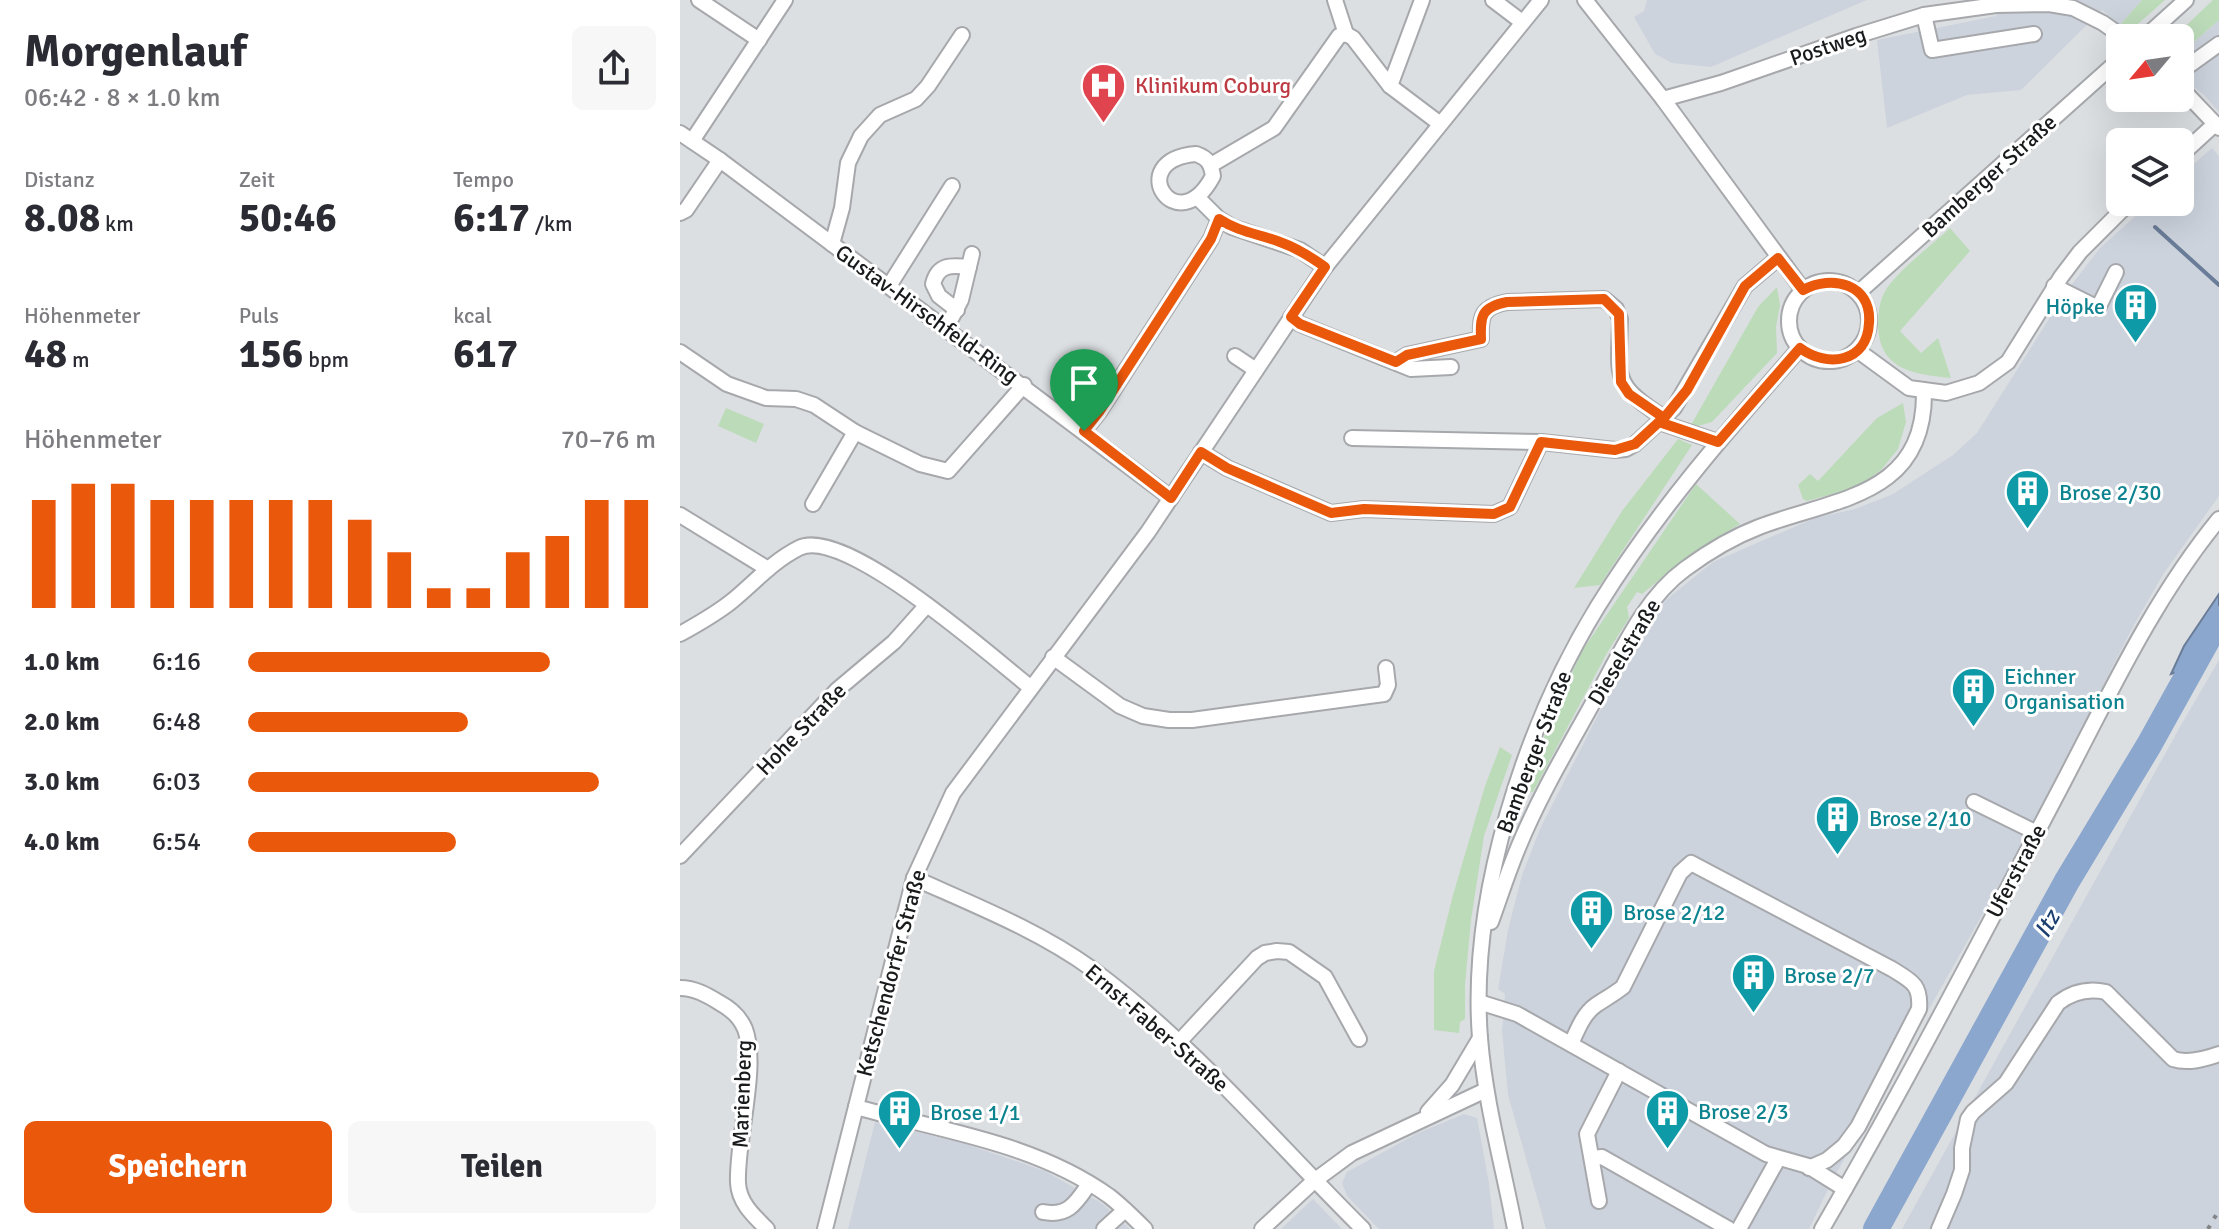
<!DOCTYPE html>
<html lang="de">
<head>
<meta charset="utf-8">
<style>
  body { margin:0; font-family:Signika,sans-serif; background:#f7f7f7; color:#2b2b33; height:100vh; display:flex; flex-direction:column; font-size:30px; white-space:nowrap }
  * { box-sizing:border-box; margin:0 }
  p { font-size:26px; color:#7c7c81 }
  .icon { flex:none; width:44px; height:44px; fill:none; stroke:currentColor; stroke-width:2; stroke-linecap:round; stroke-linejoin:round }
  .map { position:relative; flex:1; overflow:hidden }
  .drawer { display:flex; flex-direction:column; background:#fff; width:680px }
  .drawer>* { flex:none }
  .needle { width:52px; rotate:241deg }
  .buttons { position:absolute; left:1426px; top:24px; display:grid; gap:16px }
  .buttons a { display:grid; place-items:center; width:88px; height:88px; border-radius:12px; background:#fff; box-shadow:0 8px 32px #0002; font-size:40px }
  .pin { position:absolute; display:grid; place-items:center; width:68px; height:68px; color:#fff; margin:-82px -34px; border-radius:50% 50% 50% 0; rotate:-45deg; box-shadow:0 0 8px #0007 }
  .pin .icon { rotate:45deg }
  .round { display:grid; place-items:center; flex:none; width:84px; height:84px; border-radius:12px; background:#f7f7f7 }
  .headline { display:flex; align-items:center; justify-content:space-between; height:136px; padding:0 24px }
  h1 { font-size:44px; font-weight:700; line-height:60px }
  .metrics { display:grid; grid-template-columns:repeat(3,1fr); gap:12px; height:136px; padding:8px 24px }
  .metrics div { display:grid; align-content:center }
  .metrics b { font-size:40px; font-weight:700 }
  .metrics small { font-size:22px; font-weight:400 }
  .metrics p { font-size:22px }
  .chart { height:224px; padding:16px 24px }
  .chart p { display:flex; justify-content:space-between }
  .chart svg { width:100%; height:144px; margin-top:8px; stroke:#ea580c; stroke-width:6 }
  .primary-button { display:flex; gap:16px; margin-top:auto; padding:16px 24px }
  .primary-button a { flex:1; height:92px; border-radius:12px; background:#ea580c; color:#fff; font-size:32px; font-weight:700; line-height:92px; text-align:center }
  .primary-button a+a { background:#f7f7f7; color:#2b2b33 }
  ul { padding:0 24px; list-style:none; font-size:26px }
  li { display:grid; grid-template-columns:128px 96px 1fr; align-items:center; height:60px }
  li i { height:20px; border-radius:10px; background:#ea580c }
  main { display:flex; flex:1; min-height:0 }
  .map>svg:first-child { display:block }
  .built { fill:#cdd3dd }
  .green { fill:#bcdbb9 }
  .water { fill:#8ca7cd; stroke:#6a7d98; stroke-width:2 }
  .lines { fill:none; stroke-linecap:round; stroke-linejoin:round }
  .stream { stroke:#6a7d98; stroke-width:4 }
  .river { stroke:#8ca7cd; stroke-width:26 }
  .minor-casing { stroke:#a6a8ac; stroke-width:18 }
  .minor { stroke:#fff; stroke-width:14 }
  .rail { stroke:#828486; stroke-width:4; stroke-dasharray:4 8; stroke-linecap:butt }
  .route-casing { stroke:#fff; stroke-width:16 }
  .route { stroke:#ea580c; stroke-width:10 }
  .labels { text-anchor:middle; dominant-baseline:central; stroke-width:6; stroke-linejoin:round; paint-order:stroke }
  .street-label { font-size:22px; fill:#191a1b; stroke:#fff }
  .health-label { font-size:22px; fill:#be3a42; stroke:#fff; text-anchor:start }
  .culture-label { font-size:22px; fill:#0d838f; stroke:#fff; text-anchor:start }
  .water-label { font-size:24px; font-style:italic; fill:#1c3f70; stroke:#fff }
</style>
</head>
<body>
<main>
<section class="drawer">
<div class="headline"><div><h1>Morgenlauf</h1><p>06:42 · 8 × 1.0 km</p></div><a class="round"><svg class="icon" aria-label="share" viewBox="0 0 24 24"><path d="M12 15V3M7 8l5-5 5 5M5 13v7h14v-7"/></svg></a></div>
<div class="metrics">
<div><p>Distanz</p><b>8.08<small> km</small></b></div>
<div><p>Zeit</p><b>50:46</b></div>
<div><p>Tempo</p><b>6:17<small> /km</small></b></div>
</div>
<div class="metrics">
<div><p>Höhenmeter</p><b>48<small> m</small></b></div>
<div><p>Puls</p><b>156<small> bpm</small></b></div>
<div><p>kcal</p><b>617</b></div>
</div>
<div class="chart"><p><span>Höhenmeter</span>70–76 m</p>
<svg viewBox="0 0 160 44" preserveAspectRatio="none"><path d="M5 44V11M15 44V6M25 44V6M35 44V11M45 44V11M55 44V11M65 44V11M75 44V11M85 44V17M95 44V27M105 44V38M115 44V38M125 44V27M135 44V22M145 44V11M155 44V11"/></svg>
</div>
<ul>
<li><b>1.0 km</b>6:16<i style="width:74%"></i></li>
<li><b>2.0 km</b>6:48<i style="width:54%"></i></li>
<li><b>3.0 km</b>6:03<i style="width:86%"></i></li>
<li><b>4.0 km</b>6:54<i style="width:51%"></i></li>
</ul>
<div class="primary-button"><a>Speichern</a><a>Teilen</a></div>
</section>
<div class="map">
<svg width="1539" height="1229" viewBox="0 0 1539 1229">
  <rect width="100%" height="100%" fill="#dcdfe2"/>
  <g class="built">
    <path d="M967 0H1187L1031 67 992 63 975 54 954 17 964 11Z"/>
    <path d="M1322 0H1462L1440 25 1422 10 1341 90 1287 95 1207 128 1197 40 1316 16Z"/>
    <path d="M1539 20V112L1524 95 1500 76V54Z"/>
    <path d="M1532 148 1539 156V496L1484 573 1454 625 1336 855 1152 1181 1129 1229H866L828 1095 822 1031 825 994 818 989 828 930 842 875 860 829 954 644 987 599 1033 562 1135 518 1175 509 1213 494 1273 455 1297 433 1386 292 1420 248 1471 202H1500V176Z"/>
    <path d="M1539 660V1229H1222L1501 725Z"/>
    <path d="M784 1114 797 1118 809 1183 814 1229H699L667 1196 662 1183 667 1172 738 1133Z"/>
    <path d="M195 1122 283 1143 365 1171 423 1204 450 1229H168Z"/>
    <path d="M633 1199 662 1229H601Z"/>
  </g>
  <g class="green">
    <path d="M1462 0H1485L1451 30 1440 25Z"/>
    <path d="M1533 0H1539V20L1500 54V38H1493Z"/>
    <path d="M1270 228 1290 251 1220 331 1241 353 1258 338 1271 378C1233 374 1198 370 1198 323 1199 310 1199 300 1207 288 1220 269 1252 245 1270 228Z"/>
    <path d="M1097 287 1100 305 1096 327 1097 353 1032 422 1018 426 1011 425 1078 307Z"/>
    <path d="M1223 403 1226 422 1218 449 1201 470 1178 487 1127 501 1123 499 1118 485 1130 474 1138 481 1197 418Z"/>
    <path d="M46 408 84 424 76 443 38 426Z"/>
    <path d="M998 439 1012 445 920 585 894 588 942 511Z"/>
    <path d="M1016 484 1060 524 1012 553 962 594 957 592 947 607 949 618 927 653 853 792 847 793 845 787 869 724 902 651Z"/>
    <path d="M820 747 832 755 804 836 791 920 785 985V1019L780 1022 779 1033 754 1030V971L773 895 805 786Z"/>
  </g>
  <path class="water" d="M1539 594V633L1525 662 1491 674 1504 646Z"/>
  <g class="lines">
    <path class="stream" d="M1475 227 1539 285"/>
    <path class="river" d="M1196 1229 1387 881 1469 745 1539 619"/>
    <defs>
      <g id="minor">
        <path d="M19 0 79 40"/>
        <path d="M655 0 666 34"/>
        <path d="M813 0 842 22"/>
        <path d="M905 0 983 99 1123 290"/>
        <path d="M1244 15 1252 50 1354 34"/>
        <path d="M1464 38 1506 0"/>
        <path d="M1500 72 1539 44"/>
        <path d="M710 86 742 0"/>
        <path d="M1500 87 1539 128"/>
        <path d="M983 99 1041 83 1176 36 1244 15 1316 5 1369 4 1393 8 1423 23 1444 38"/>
        <path d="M0 133 40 160 491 498"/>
        <path d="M12 141 105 0"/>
        <path d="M516 154C528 158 531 164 533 176 497 244 442 160 516 154Z"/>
        <path d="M1500 156 1535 124"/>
        <path d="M531 165 594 128 659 36 666 34 673 38 710 86 759 123"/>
        <path d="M517 197 539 219 552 227 620 250 645 267"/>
        <path d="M0 213 6 210 40 160"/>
        <path d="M152 244 162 208 168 163 181 136 200 115 236 99 248 86 282 35"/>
        <circle cx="1149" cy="321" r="40"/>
        <path d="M209 286 272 186"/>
        <path d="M1374 286 1418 308 1436 272"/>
        <path d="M1178 293 1440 59"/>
        <path d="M277 310 259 296 253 284C258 264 271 265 289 267"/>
        <path d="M272 317 281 300 292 254"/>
        <path d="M611 317 620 324 731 369 771 367"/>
        <path d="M1177 350 1229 388 1266 393 1299 383 1328 362 1381 277 1400 252 1450 202"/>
        <path d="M0 352 47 384 86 398 116 399 134 405 175 432"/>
        <path d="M555 356 576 370"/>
        <path d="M716 362 727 355 801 339C800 315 802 307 827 302L924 299 936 309 940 319C939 379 931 383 984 418"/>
        <path d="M979 422 1038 442"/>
        <path d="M404 431 419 412 531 239 539 219"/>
        <path d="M672 438 861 442 935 450 946 449 955 444 994 408 1065 286 1098 258"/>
        <path d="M521 452 547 468 651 513 684 509 814 514 830 507 861 442"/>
        <path d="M133 504 175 432 240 464 268 471 344 385"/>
        <path d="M0 515 88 569"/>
        <path d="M0 634C18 624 36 614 52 601 74 583 93 561 119 548 164 525 312 657 350 687"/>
        <path d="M373 657 440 706 463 716 489 720H512L704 694 708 685 706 668"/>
        <path d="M1294 802 1357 833"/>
        <path d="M0 856 157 690 214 642 247 605"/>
        <path d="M234 878C294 905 358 930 412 969 513 1043 594 1141 683 1229"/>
        <path d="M811 922C820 897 828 872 838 848 860 794 891 743 919 692 942 650 965 598 1005 569 1028 552 1053 537 1079 527 1155 498 1245 497 1244 392"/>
        <path d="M0 988C15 988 27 995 40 1003 51 1009 60 1017 65 1029 79 1067 56 1141 58 1183 59 1203 74 1216 87 1229"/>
        <path d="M799 1002 837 1014 1086 1154 1128 1166 1165 1189"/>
        <path d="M499 1042 577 958 585 953 597 951 609 952 645 977 679 1039"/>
        <path d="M891 1044C897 1031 903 1014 916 1005 925 999 934 994 943 987L1000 873 1011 863 1212 969C1231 981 1241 984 1239 1009L1178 1127 1164 1146 1147 1160 1129 1168"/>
        <path d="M176 1107C262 1131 355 1143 429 1196 442 1206 454 1218 465 1229"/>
        <path d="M748 1112 772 1085 800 1038"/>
        <path d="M912 1158 922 1157 1049 1229"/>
        <path d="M919 1201 907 1134 939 1071"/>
        <path d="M363 1212C388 1217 396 1203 409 1184"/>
        <path d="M145 1229 234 878 273 793 468 532 645 267 861 0"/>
        <path d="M424 1229 445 1210"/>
        <path d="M582 1229 634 1181 672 1153 806 1090"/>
        <path d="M835 1229C823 1166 805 1102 800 1038 789 897 845 725 918 606 976 512 1048 430 1120 348"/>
        <path d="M1059 1229 1098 1159"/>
        <path d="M1142 1229C1223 1089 1298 945 1373 802 1424 706 1470 603 1539 519"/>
        <path d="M1259 1229 1274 1194 1282 1170V1148L1288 1119 1293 1112 1326 1083 1378 1003C1392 992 1408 988 1426 992L1493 1059C1508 1064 1525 1059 1539 1054"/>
      </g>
    </defs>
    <use href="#minor" class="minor-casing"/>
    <use href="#minor" class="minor"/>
    <path class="rail" d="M1528 1229 1539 1210"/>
  </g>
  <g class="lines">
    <defs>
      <path id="route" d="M539 219C559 232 579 234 600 242 617 248 631 257 645 267L611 317 620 324 716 362 727 355 801 339C800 315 802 307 827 302L924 299 939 314 941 382 949 394 984 418 1007 390 1065 286 1098 258 1123 290C1152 274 1192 284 1189 323 1187 363 1147 368 1120 348L1038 442 979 422 955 444 935 450 861 442 830 507 814 514 684 509 651 513 547 468 521 452 491 498 404 431 419 412 531 239Z"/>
    </defs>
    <use href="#route" class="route-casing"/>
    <use href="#route" class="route"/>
  </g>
  <defs>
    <symbol id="hospital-pin" viewBox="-11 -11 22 30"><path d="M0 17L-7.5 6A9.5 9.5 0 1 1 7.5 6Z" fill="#e0444e" stroke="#fff"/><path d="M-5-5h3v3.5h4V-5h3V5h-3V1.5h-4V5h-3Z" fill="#fff"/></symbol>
    <symbol id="building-pin" viewBox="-11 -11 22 30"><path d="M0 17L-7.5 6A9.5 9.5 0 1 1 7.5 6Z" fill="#0f9aa8" stroke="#fff"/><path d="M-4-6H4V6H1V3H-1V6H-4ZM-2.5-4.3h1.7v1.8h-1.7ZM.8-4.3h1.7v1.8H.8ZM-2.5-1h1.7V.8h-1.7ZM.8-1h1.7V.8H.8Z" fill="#fff"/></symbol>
  </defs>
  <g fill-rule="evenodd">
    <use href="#hospital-pin" x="398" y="60" width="51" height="69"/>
    <use href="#building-pin" x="1430" y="280" width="51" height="69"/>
    <use href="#building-pin" x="1322" y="466" width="51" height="69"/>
    <use href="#building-pin" x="1268" y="664" width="51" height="69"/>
    <use href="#building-pin" x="1132" y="792" width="51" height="69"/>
    <use href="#building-pin" x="886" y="886" width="51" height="69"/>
    <use href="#building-pin" x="1048" y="950" width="51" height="69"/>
    <use href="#building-pin" x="962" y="1086" width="51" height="69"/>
    <use href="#building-pin" x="194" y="1086" width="51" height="69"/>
  </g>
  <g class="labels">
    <g class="street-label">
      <text transform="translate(1148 46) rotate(-19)">Postweg</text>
      <text transform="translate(1309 176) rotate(-42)">Bamberger Straße</text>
      <text transform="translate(247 314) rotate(36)">Gustav-Hirschfeld-Ring</text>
      <text transform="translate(944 652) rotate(-59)">Dieselstraße</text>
      <text transform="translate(121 729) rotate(-46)">Hohe Straße</text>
      <text transform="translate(854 752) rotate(-69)">Bamberger Straße</text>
      <text transform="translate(1336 871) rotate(-62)">Uferstraße</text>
      <text transform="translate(211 973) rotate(-75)">Ketschendorfer Straße</text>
      <text transform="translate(477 1028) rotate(41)">Ernst-Faber-Straße</text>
      <text transform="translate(62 1094) rotate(-88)">Marienberg</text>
    </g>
    <g class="health-label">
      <text x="455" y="85">Klinikum Coburg</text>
    </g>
    <g class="culture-label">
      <text x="1425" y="306" text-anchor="end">Höpke</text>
      <text x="1379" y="492">Brose 2/30</text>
      <text x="1324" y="676">Eichner<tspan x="1324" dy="25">Organisation</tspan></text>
      <text x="1189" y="818">Brose 2/10</text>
      <text x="943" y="912">Brose 2/12</text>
      <text x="1104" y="975">Brose 2/7</text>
      <text x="1018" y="1111">Brose 2/3</text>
      <text x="250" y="1112">Brose 1/1</text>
    </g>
    <g class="water-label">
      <text transform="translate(1367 924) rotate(-61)">Itz</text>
    </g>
  </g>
</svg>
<div class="buttons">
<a><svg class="needle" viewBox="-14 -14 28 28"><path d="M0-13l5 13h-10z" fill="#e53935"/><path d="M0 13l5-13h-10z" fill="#7c7c81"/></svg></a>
<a><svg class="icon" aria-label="layers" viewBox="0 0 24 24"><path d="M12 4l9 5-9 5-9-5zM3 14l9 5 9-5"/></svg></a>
</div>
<div class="pin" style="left:404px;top:431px;background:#1e9e55"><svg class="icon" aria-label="arrive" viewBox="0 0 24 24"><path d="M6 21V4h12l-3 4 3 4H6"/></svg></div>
</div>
</main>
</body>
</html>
